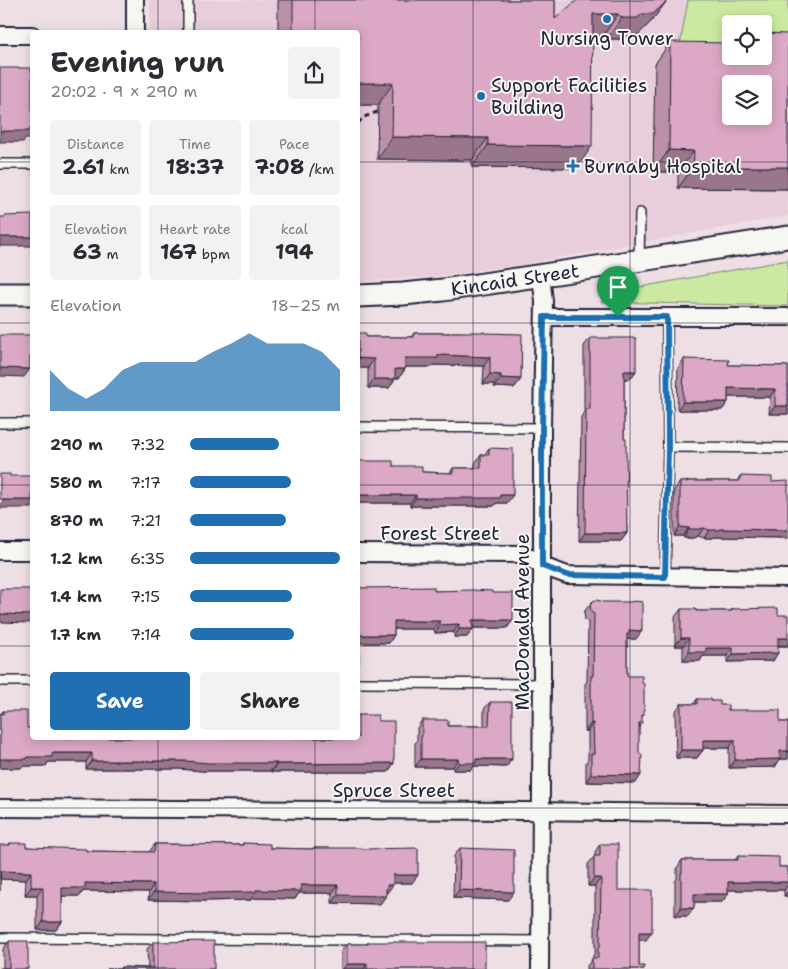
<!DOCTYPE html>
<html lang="en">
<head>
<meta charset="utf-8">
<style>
  body { margin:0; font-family:"Shantell Sans",sans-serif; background:#f2f2f3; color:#2b2b33; height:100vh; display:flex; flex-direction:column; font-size:19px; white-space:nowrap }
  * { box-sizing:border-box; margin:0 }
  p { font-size:16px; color:#7c7c81 }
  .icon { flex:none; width:28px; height:28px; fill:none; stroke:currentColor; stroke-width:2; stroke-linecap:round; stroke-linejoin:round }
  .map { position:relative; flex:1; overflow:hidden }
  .drawer { position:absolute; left:30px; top:30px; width:330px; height:710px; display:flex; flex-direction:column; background:#fff; border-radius:5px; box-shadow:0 2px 12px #0003 }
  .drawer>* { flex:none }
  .fabs { position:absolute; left:722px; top:15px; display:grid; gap:10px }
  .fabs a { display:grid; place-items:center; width:50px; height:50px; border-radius:5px; background:#fff; box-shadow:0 2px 12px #0003; font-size:25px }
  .pin { position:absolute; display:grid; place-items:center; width:42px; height:42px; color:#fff; margin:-51px -21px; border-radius:50% 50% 50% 0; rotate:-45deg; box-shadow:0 0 5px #0007 }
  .pin .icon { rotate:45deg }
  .round { display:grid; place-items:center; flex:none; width:52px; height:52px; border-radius:5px; background:#f2f2f3 }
  .head { display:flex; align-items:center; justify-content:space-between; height:85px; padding:0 20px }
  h1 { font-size:28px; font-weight:700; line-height:38px }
  .figures { display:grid; grid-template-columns:repeat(3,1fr); gap:8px; height:85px; padding:5px 20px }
  .figures div { display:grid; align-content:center; border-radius:5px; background:#f2f2f3; text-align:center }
  .figures b { font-size:21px; font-weight:700 }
  .figures small { font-size:14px; font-weight:400 }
  .figures p { font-size:14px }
  .chart { height:140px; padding:10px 20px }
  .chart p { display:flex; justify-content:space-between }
  .chart svg { width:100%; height:90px; margin-top:5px; fill:#1f6fb2; opacity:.7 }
  .button { display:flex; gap:10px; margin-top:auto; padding:10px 20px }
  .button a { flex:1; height:58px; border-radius:5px; background:#1f6fb2; color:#fff; font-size:20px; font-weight:700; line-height:58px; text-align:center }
  .button a+a { background:#f2f2f3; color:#2b2b33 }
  ul { padding:0 20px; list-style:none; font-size:16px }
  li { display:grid; grid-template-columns:80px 60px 1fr; align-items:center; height:38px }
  li i { height:12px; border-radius:6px; background:#1f6fb2 }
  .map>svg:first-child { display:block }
  .built { fill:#e8cedb; fill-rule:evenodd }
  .green { fill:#cce9a1; stroke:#77866e }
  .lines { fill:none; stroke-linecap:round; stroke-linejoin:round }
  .service-casing { stroke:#22223b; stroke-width:12 }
  .minor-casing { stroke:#22223b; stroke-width:20 }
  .tertiary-casing { stroke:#22223b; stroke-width:25 }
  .path { stroke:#22223b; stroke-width:3; stroke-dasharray:5 4; stroke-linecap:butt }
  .service { stroke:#f6f6f2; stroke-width:9 }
  .minor { stroke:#f6f6f2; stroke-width:16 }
  .tertiary { stroke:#f6f6f2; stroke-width:21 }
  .wall { fill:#bc90a9; stroke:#22223b }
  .shaded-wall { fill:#99768a; stroke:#22223b }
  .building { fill:#dba8c5; stroke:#22223b; fill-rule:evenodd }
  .route-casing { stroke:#fff; stroke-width:10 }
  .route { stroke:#1f6fb2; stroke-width:6 }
  .grid { fill:none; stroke:#22223b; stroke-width:1; stroke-opacity:0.55 }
  .poi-dot { fill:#1f6fb2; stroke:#f6f6f2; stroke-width:2 }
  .labels { text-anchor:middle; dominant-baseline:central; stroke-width:4; stroke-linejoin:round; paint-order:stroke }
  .poi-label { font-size:19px; fill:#22223b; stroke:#f6f6f2; text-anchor:start }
  .street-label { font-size:19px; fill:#22223b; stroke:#f6f6f2 }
</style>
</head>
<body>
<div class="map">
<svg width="788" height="969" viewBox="0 0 788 969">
  <rect width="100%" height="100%" fill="#eedfe4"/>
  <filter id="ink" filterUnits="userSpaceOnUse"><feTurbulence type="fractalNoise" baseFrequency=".02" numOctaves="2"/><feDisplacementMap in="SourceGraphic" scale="10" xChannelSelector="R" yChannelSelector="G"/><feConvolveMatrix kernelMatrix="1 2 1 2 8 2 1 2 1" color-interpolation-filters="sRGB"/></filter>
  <g filter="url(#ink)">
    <path class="built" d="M150 0H695L731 56H764L788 32V216L513 266 430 277 358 282V32H150ZM731 84H764V116H731Z"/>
    <g class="green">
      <path d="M688 0H788V47H764V24H731V46L680 45Z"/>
      <path d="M788 260V306L601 302 607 293Z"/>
    </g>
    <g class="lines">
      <defs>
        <g id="service">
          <path d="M188 0V32"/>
          <path d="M0 164H32"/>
          <path d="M639 260 640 213"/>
          <path d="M0 423H32"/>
          <path d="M358 427 542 428"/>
          <path d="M668 447 788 448"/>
          <path d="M665 577 668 447 667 317"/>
          <path d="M0 681H32"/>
          <path d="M358 683 542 684"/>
          <path d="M0 938 541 941"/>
        </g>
        <g id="minor">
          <path d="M135 32V0"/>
          <path d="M0 35H32"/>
          <path d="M544 317H788"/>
          <path d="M0 551H32"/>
          <path d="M358 553 524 554 542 566 567 575 788 578"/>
          <path d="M0 808 524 811 788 814"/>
          <path d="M540 969 541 786 542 684V428L544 301 541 276"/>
        </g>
        <g id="tertiary">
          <path d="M0 294H32"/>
          <path id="s1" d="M358 296 403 294 443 290 584 269 788 237"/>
        </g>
      </defs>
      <use href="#service" class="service-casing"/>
      <use href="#minor" class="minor-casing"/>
      <use href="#tertiary" class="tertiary-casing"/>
      <path class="path" d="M358 123 364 117 380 111"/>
      <use href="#service" class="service"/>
      <use href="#minor" class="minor"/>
      <use href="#tertiary" class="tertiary"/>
    </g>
    <g class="wall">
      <path d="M278 0H555V19L666 2 650 23 638 35 626 36 623 39H607L603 36H593L577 168 472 167V160L377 159 378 105H358V32H278Z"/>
      <path d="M788 34V189L678 188V172H653L655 64 670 42 731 56Z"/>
      <path d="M452 332 484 333 521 379 514 388 494 387V384H483L484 366 434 365 432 367H405V369L399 378H395L389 388H368V368H358V333L366 337H411L414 333H451Z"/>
      <path d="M590 338 636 371 630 379H624V439L627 533 621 541H579L581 417 584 412V346Z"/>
      <path d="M684 359 728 365 788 366V414H769L770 397H728V402L722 410H677L678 368Z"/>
      <path d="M489 448 507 503H496L494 506H410V503H358V461L393 466 422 472 450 473 453 468H475V463L481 455H484Z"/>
      <path d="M740 476 772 482 788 538 714 537 713 538H704L698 536 693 538H684L683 536H674V490L680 482H686L688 481H737Z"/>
      <path d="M358 588 492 593 513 620 507 628H473V629L467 637H454V632L435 633 434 629H394V635L389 643H359Z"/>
      <path d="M590 604 636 639H627V676L644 715 642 717 639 728 636 783 586 782V762L588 759V731H585V684L587 681 588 622 585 620 584 612Z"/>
      <path d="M681 609 696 611H731L732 609 778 615 788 646H778L773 661 727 662V656H703L700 661H683V646H675V617Z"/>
      <path d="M697 699 711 701 720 705 728 710 780 722H788V759H780L775 767 729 768V748H703V750L697 758H676L675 712 681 704H694Z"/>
      <path d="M490 702 512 759 506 767 474 766 471 770H453V767H415V743L417 741V728L422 720 448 726H484V709Z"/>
      <path d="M3 711 27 728 271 738H358L378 721 394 763 388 772H271V771H202L180 769H86V762H48L46 766H23L21 768H0V714Z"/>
      <path d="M10 843 26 847 86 851 149 852 155 844 242 845 243 843 270 848 312 849 313 848 362 849 412 883H393L387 893H386L380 904 332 903V893H299L295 899 252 898 251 900 203 901 148 900 149 892 83 891 80 896H62V922L56 930H37V895H25L26 880 0 879 8 845Z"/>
      <path d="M600 844 618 890 646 940H639V966L644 969H587V966L593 958V955L595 953V886H588V864L595 856V852Z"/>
      <path d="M460 848 508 900 453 898 454 856Z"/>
      <path d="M738 856 779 867H788V896H784V890H728V894L722 902H694V908L688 916H675V881L677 879V868L682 860H735Z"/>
      <path d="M9 941 28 969 3 968V949Z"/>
      <path d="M153 942 214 969H120L121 967 148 968 147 949Z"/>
      <path d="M368 942 485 969H341V951L347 944H367Z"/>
    </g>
    <g class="shaded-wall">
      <path d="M666 2 650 23 638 35 626 36 623 39H607L622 18 641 14Z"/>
      <path d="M593 14H618L603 36H578Z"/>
      <path d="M358 83H393L378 105H358Z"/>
      <path d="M32 128V139H25L23 142H0V131Z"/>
      <path d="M392 137 488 138 472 160 377 159Z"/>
      <path d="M488 145 592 146 577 168 472 167Z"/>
      <path d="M669 150 694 151 678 172H653Z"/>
      <path d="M693 167H788V189L678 188Z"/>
      <rect x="0" y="237" width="32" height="9"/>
      <path d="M438 355 490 357 484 366 434 365 432 367H399L405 358Z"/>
      <path d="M30 357H32V366L24 365Z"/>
      <path d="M358 358 374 359 368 368H358Z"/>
      <path d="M0 368 30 369 24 377 0 376Z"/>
      <path d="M395 369H405L399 378H389Z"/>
      <path d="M624 371H636L630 379H619Z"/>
      <path d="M490 374 501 375 494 384H483Z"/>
      <path d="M501 378 521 379 514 388 494 387Z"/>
      <path d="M374 379H395L389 388H368Z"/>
      <path d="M728 388 775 389 770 397H722Z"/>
      <path d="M683 402H728L722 410H677Z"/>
      <path d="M775 406H788V414H769Z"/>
      <path d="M358 495H416L410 503H358Z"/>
      <path d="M500 495H513L507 503H496L494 506H410L416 498Z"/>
      <path d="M3 500H32V508H0V505Z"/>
      <path d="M680 527 689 528 683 536H674Z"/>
      <path d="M704 528 698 536 693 538H684L689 529Z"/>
      <path d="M720 529 788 530V538L714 537 713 538H704L709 530Z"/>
      <path d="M585 533H627L621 541H579Z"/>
      <path d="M0 614H32V620L31 619 29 623 0 622Z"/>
      <path d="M472 620H513L507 628H467Z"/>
      <path d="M394 621H440L434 629H389Z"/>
      <path d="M459 624 454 632 435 633 440 625Z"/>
      <path d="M459 629H473L467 637H454Z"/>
      <path d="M629 630 642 631 636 639H625Z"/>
      <path d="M359 635H394L389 643H358Z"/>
      <path d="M681 638H689L683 646H675Z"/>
      <path d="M778 638H788V646H772Z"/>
      <path d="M706 648H733L727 656H703L700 661H683L689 652Z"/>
      <path d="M778 653 773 661 727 662 733 654Z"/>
      <path d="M591 723H593L588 731H585Z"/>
      <path d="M703 740H735L729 748H697Z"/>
      <path d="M681 750H703L697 758H676Z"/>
      <path d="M780 751H788V759H775Z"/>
      <path d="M52 753H92L86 762H48L46 766H23L21 768H0V759L27 757Z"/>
      <path d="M421 759H458L453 767H415Z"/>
      <path d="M476 759H512L506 767 474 766 471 770H453L459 763Z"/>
      <path d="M780 759 775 767 729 768 735 760Z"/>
      <path d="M92 761H186L277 763 271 771H202L180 769H86Z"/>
      <path d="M394 763 388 772H271L277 764Z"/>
      <path d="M591 774 641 775 636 783 586 782Z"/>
      <path d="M0 871 31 872 26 880 0 879Z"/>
      <path d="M393 875H418L412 883H387Z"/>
      <path d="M594 878H601L595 886H588Z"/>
      <path d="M728 882H788V885L784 890H722Z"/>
      <path d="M85 883 154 884 149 892 83 891 80 896H56L62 888Z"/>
      <path d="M301 885H338L332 893H299L295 899 252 898 251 900 203 901 148 900 154 892 256 890Z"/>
      <path d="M387 885H393L387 893H384L386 896 380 904 332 903 338 895Z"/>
      <path d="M31 887H43L37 895H25Z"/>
      <path d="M459 890 514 892 508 900 453 898Z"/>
      <path d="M788 891V896H784Z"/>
      <path d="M694 894H728L722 902H688Z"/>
      <path d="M681 908H694L688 916H675Z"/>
      <path d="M43 922H62L56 930H37Z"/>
      <path d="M639 932H652L646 940H633Z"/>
      <path d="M347 964H367L364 969H343Z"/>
    </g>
    <g class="building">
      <path d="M293 0H555V19L577 0H666V2L653 14H641L638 18H622L618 14H593L592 146 488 145V138L392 137 393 83H358V32H293Z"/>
      <path d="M764 33 788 34V167H693L694 151 669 150 670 42 731 43V56H764ZM731 84H764V116H731Z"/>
      <path d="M0 68H31V71H32V128H30V131H0Z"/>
      <path d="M32 215V237H0V217H5V216Z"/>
      <path d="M452 332H484V333L522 334 521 379 501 378V375L490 374V357L438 355V358H405V369H395V379H374V359L358 358V333H366V337H414V333H452Z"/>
      <path d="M0 335H32V357H30V369L0 368Z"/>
      <path d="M590 338H636V371H624V439H626L627 533H585L586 409H590Z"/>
      <path d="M684 359 729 360 728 365 788 366V406H775V389L728 388V402H683Z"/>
      <path d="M489 448 513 449V495H500V498H416V495H358V461H393V466H422V472L453 473V468H481V455H489Z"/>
      <path d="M0 474H10V476H32V500H3V499H0Z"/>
      <path d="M740 476 772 477V482L788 481V530L720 529 719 530H709L704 528 699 529H689V528L680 527V482H687L688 481H740Z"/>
      <path d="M434 587V591L472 590 492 591V593H513V620H472L473 629H459V624L440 625V621H394V635H359V664H358V588Z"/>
      <path d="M0 589H32V615L0 614Z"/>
      <path d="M596 600 601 601 602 602H630L635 601 642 602V631L629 630V634H627V676H642V683L644 684V715H642V723H639V754H642L641 775 591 774V754H594L593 723H591V676H593L594 614 591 612 590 604 593 601Z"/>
      <path d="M778 608V615H788V638H778V653L733 654V648H706V652H689V638H681V609H696V611H732V609Z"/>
      <path d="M697 699H711V701H720V705H728V710H780V722H788V751H780V759L735 760V740H703V750H681V704H697Z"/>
      <path d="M490 702H512V759H476V763H459L458 759H421V736H422V720H448V726H489Z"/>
      <path d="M3 711H27V728H32V738H358V715H378V721H394V763L277 764V763H208L186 761H92V753H52V757H27V759H0V714H3Z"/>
      <path d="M10 843H26V847L86 849V851L154 852 155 844 243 845V843L270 844V848L313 849V848H362V849L418 848V875H393V885H387V889H386V896L338 895V885H301V891L256 890V892L209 893 154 892V884L85 883V888H62V922H43V887H31V872L0 871V891V845H10Z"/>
      <path d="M600 844H618V890H652V932H639V966H644V969H592V958H598V947H600L601 878H594V856H600Z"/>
      <path d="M460 848 514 850V892L459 890Z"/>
      <path d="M738 856 779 857V867H788V882H728V894H694V908H681V873H682V860H738Z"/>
      <path d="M9 941H28V969H0V968H9Z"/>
      <path d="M214 941V969H107H121V967L153 968V942Z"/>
      <path d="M368 942H485V969H367V964H347V944H368Z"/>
    </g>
  </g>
  <g class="lines" filter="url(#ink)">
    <defs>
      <path id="route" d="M544 317H667L668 447 665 577 567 575 542 566V428Z"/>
    </defs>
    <use href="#route" class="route-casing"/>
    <use href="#route" class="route"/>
  </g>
  <path class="grid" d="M158 0V32M315 0V32M473 0V969M630 0V969M0 162H32M358 162H788M0 323H32M358 323H788M0 485H32M358 485H788M0 646H32M358 646H788M158 738V969M315 738V969M0 808H788"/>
  <g class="poi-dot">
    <circle cx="607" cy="19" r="5"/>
    <circle cx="481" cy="96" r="5"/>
    <path d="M570.5 158.5h5v5h5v5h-5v5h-5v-5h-5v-5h5z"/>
  </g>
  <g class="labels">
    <g class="poi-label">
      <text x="607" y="38" text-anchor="middle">Nursing Tower</text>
      <text x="491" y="85">Support Facilities<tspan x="491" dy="22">Building</tspan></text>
      <text x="584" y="166">Burnaby Hospital</text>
    </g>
    <g class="street-label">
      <text stroke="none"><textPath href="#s1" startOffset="158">Kincaid Street</textPath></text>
      <text x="440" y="533">Forest Street</text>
      <text transform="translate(522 622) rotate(-90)">MacDonald Avenue</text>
      <text x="394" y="790">Spruce Street</text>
    </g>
  </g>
</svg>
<div class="fabs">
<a><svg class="icon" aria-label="locate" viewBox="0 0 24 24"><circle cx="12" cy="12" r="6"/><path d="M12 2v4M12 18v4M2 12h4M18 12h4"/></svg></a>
<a><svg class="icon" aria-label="layers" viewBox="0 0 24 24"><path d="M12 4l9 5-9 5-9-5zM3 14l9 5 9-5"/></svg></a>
</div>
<div class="pin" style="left:618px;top:317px;background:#1e9e55"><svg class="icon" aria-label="arrive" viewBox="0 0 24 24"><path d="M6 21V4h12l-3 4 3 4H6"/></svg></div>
<section class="drawer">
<div class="head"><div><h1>Evening run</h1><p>20:02 · 9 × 290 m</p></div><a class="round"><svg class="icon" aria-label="share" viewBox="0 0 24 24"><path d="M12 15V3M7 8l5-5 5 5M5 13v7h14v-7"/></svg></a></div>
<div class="figures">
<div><p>Distance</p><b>2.61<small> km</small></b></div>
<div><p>Time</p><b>18:37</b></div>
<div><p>Pace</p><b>7:08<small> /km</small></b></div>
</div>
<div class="figures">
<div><p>Elevation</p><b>63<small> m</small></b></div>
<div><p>Heart rate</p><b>167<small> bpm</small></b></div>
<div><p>kcal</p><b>194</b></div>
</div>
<div class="chart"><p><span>Elevation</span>18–25 m</p>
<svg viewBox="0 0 160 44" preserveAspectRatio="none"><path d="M0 44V24L10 33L20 38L30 33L40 24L50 20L60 20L70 20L80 20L90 15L100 11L110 6L120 11L130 11L140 11L150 15L160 24V44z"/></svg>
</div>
<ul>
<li><b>290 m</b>7:32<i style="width:59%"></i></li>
<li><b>580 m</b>7:17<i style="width:67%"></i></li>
<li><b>870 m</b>7:21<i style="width:64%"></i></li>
<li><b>1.2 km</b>6:35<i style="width:100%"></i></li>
<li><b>1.4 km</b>7:15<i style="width:68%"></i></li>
<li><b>1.7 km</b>7:14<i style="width:69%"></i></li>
</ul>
<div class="button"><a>Save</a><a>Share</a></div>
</section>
</div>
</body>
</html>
